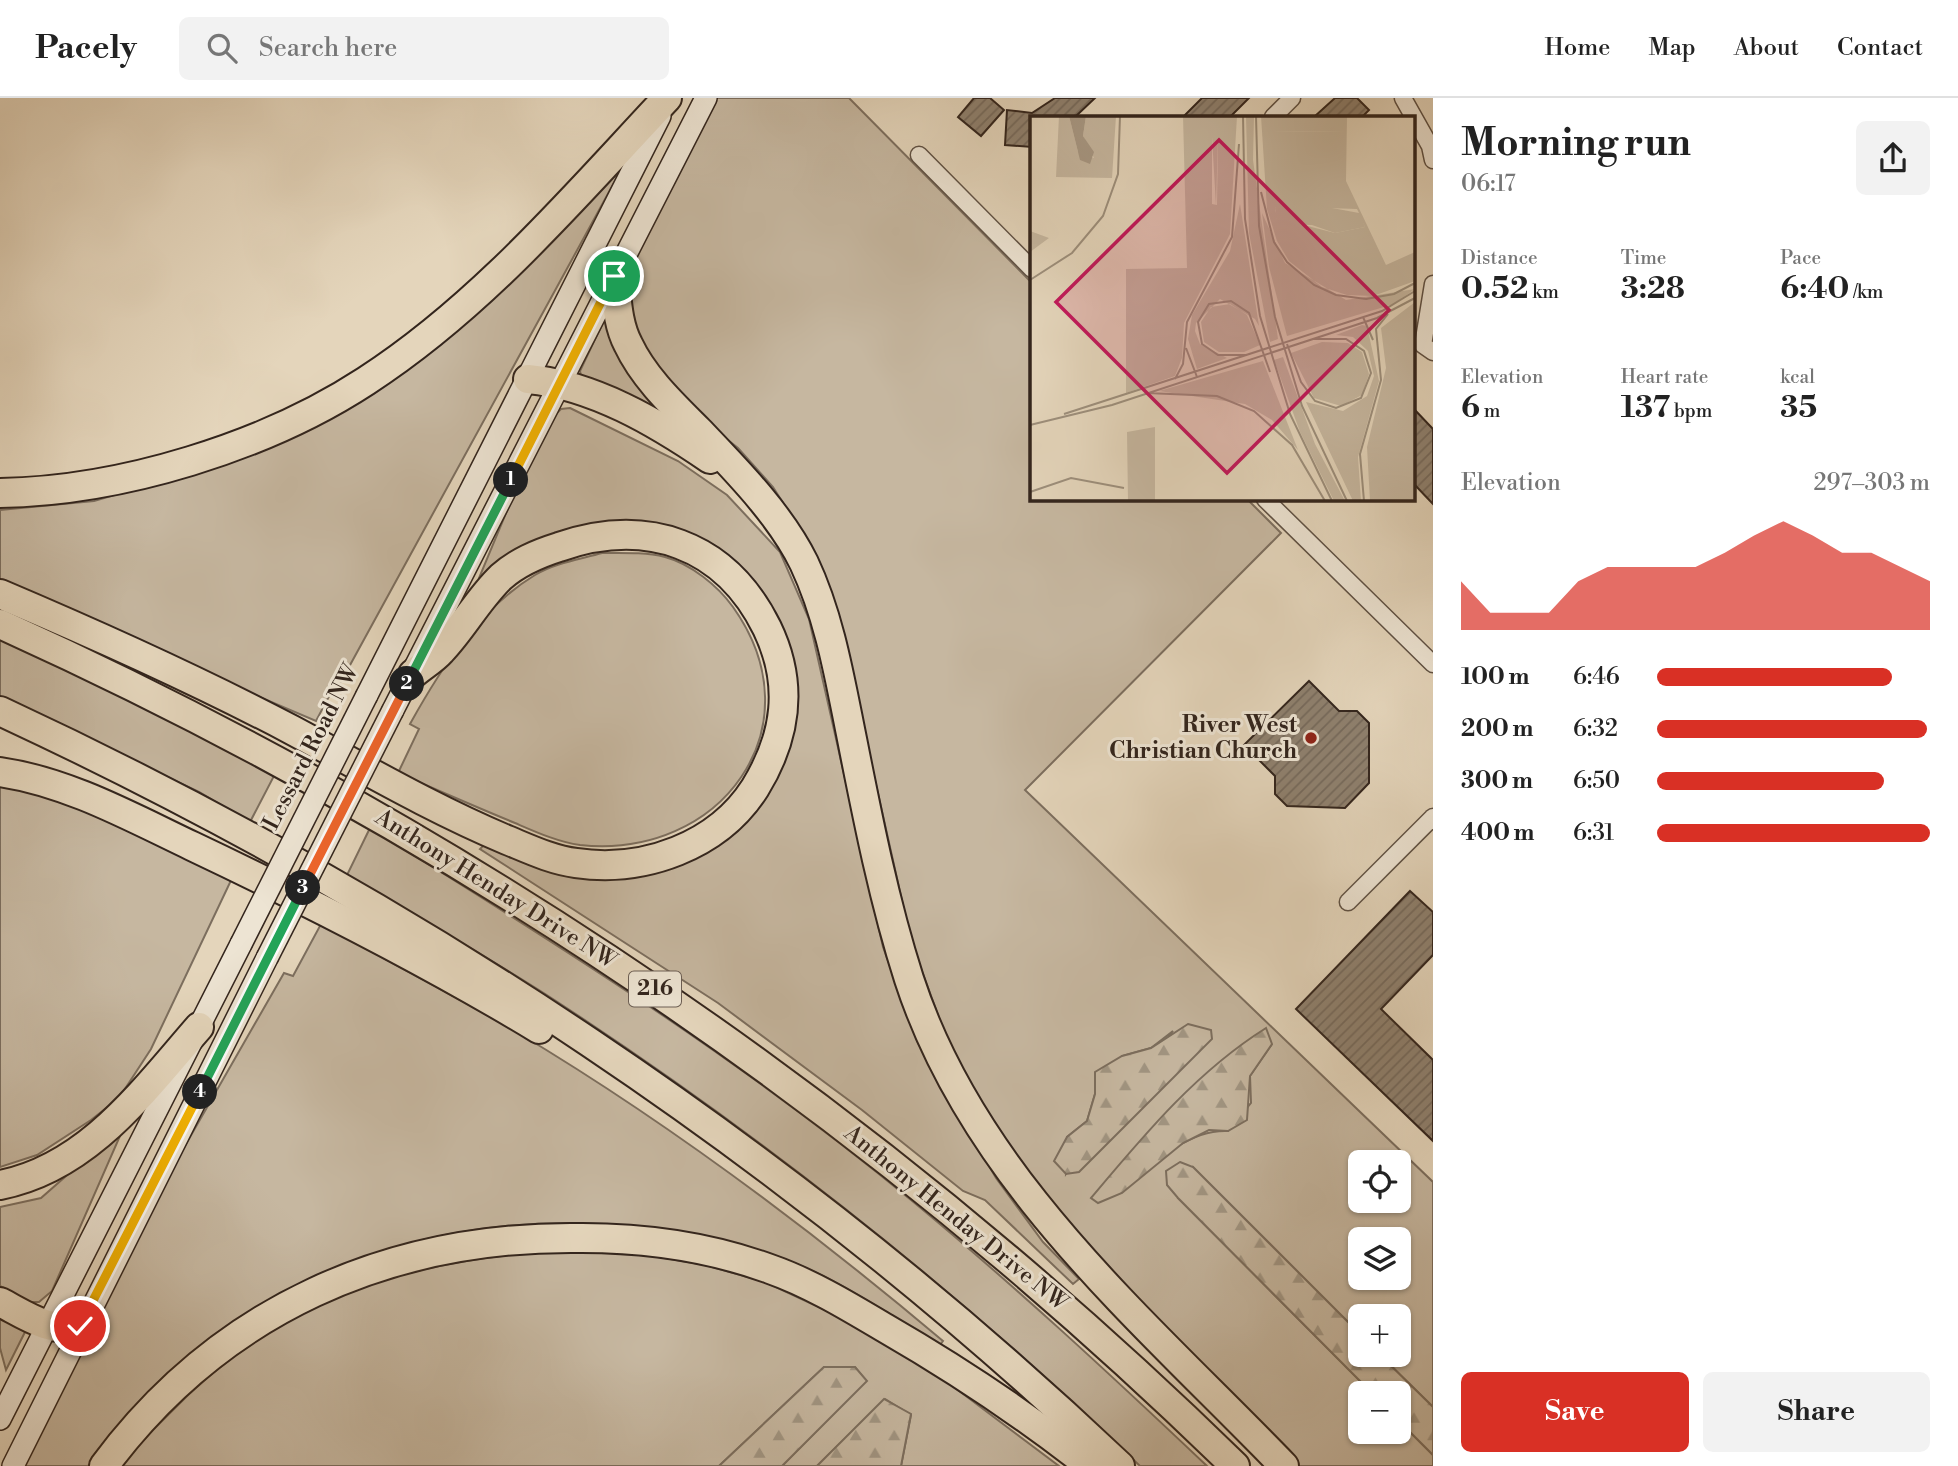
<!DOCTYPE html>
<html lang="en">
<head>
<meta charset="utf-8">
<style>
  body { margin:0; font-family:"Libre Bodoni",serif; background:#f2f2f2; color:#222; height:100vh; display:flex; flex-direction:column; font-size:26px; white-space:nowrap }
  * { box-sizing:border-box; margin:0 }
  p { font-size:23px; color:#767676 }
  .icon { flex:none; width:38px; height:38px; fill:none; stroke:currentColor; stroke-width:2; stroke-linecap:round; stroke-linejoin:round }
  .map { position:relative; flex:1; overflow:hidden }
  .details { display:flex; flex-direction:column; background:#fff; width:525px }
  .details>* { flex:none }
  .controls { position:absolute; left:1348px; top:1052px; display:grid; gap:14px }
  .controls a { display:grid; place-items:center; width:63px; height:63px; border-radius:10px; background:#fff; box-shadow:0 2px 5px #0004; font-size:35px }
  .pin { position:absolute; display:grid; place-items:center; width:60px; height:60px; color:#fff; margin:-30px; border:4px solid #fff; border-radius:50%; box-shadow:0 2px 7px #0007 }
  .km { position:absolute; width:35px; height:35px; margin:-18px; border-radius:50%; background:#222; color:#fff; font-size:19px; line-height:35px; text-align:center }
  .round { display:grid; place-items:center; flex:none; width:74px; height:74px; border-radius:10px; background:#f2f2f2 }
  .head { display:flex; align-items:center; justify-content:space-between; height:119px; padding:0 28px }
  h1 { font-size:38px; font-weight:800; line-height:52px }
  .stats { display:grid; grid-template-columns:repeat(3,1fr); gap:10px; height:119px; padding:7px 28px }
  .stats div { display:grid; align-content:center }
  .stats b { font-size:30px; font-weight:800 }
  .stats small { font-size:19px; font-weight:400 }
  .stats p { font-size:19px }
  .chart { height:196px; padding:14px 28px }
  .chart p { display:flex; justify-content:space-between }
  .chart svg { width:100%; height:126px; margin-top:7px; fill:#d93025; opacity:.7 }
  .button { display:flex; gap:14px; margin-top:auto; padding:14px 28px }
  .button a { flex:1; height:80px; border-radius:10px; background:#d93025; color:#fff; font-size:28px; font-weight:800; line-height:80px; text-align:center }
  .button a+a { background:#f2f2f2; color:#222 }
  ul { padding:0 28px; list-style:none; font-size:23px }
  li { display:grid; grid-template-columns:112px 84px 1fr; align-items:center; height:52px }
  li i { height:18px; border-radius:9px; background:#d93025 }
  header { display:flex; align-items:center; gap:42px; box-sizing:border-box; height:98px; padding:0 35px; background:#fff; border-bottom:2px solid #e0e0e0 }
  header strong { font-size:33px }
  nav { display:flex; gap:38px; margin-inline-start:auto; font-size:24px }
  .search { width:490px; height:63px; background:#f2f2f2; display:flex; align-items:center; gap:18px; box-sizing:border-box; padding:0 24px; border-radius:10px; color:#767676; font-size:26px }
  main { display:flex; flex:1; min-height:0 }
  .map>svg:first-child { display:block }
  .grass { fill:#c6b7a0; stroke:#7c6e5e; stroke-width:2; fill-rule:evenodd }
  .forest { fill:url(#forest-firs); stroke:#7c6e5e; stroke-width:2 }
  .building { fill:url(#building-hatch); stroke:#33251d; stroke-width:2 }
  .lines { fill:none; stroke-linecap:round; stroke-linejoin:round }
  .minor-casing { stroke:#5f5144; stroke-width:19 }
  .secondary-casing { stroke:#33251d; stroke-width:24 }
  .motorway-casing { stroke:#33251d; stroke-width:32 }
  .minor { stroke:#ede4d3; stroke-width:16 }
  .secondary { stroke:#ede4d3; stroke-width:21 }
  .motorway { stroke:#e4d5bb; stroke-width:28 }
  .secondary-bridge-casing { stroke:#33251d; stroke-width:24; stroke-linecap:butt }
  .secondary-bridge { stroke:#ede4d3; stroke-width:21 }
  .split-1-casing { stroke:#fff; stroke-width:14 }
  .split-2-casing { stroke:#fff; stroke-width:14 }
  .split-3-casing { stroke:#fff; stroke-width:14 }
  .split-4-casing { stroke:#fff; stroke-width:14 }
  .split-5-casing { stroke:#fff; stroke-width:14 }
  .split-1 { stroke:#f5b400; stroke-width:9 }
  .split-2 { stroke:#22a559; stroke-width:9 }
  .split-3 { stroke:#f0652b; stroke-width:9 }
  .split-4 { stroke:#22a559; stroke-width:9 }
  .split-5 { stroke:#f5b400; stroke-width:9 }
  .poi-dot { fill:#8f2418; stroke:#ede4d3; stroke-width:2.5 }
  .labels { text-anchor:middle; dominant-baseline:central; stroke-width:6; stroke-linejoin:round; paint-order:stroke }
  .shield { fill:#ede4d3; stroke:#6b5e54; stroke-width:2 }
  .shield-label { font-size:21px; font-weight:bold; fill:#33251d }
  .poi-label { font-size:23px; font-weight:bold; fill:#33251d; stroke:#ede4d3; text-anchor:end }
  .street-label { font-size:23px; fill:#33251d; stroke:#ede4d3 }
  .inset-road { fill:none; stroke:#9d8f7c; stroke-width:2 }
  .view { fill:#c2185b; fill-opacity:0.15; stroke:#c2185b; stroke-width:3.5 }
  .inset-edge { fill:none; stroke:#33251d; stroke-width:3.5 }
</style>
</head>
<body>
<header>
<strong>Pacely</strong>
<div class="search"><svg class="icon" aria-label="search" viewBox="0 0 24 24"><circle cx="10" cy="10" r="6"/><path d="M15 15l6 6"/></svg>Search here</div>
<nav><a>Home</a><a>Map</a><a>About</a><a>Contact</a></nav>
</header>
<main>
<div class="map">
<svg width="1433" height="1368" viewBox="0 0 1433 1368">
  <defs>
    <pattern id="forest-firs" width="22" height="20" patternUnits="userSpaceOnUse" patternTransform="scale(1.75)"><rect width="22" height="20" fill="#c6b7a0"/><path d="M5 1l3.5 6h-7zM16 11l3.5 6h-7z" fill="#a19582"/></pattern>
    <pattern id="building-hatch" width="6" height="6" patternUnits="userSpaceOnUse" patternTransform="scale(1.75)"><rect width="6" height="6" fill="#8f816f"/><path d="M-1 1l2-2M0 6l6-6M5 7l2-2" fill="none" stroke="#75695b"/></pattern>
  </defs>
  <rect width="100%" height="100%" fill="#e4d5bb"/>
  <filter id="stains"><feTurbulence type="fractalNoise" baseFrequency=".00286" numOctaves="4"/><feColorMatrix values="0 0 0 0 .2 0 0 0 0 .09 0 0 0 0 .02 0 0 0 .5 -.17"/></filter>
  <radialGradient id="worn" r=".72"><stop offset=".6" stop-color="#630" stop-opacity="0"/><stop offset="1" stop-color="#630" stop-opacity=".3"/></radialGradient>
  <g class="grass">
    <path d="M715 0H849L1032 185V401H1247L1281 435 1025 692 1433 1084V1309L1380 1257 1398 1256V1218H1360V1236L1193 1069 1178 1100 1372 1295H1360V1334H1398V1322L1433 1357V1368H1298L1083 1147 987 1018 946 939 911 843 837 512 811 449 773 389 738 350 672 298 639 260 625 190 630 168ZM1173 933 1066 1076 1067 1039 1087 1023 1095 996 1122 958 1151 950ZM1272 946 1250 978 1251 1005 1228 1033C1186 1031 1151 1068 1121 1095ZM1360 1064H1398V1102H1360ZM1360 1141H1398V1180H1360Z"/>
    <path d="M627 61 338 589 335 587 316 623 0 489V412L94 403 169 381 303 331Z"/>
    <path d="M607 216 667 318 581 278 580 273Z"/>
    <path d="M570 310 678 363 727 397 780 454 809 521 883 849 918 945 996 1080 1043 1144 1079 1181 1073 1186 985 1102 963 1093 862 1012 718 905 480 751 485 746 681 766 720 746 760 705 781 669 760 499 610 426 564 432 516 456 482 482 479 480 509 408 555 317 561 311Z"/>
    <path d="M602 455C623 455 645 454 665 459 691 466 718 488 733 509 819 630 720 762 580 747 558 744 536 734 515 725 476 709 437 692 398 675L419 631 410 626C441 570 479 511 535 477 554 465 581 461 602 455Z"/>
    <path d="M0 541 172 621 275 676 250 724 199 694 0 600Z"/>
    <path d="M0 685 48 695 235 774 151 951 119 1000 91 1022 37 1057 0 1069Z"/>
    <path d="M370 730C556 845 742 962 911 1102 1013 1186 1111 1277 1207 1368H1140C962 1196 764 1039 556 903 488 859 417 819 347 777Z"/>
    <path d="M321 826C385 862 452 896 515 933 666 1023 809 1130 943 1243L940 1247C888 1216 830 1175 772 1157 519 1077 245 1147 88 1368H24L182 1053 284 875 293 878Z"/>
    <path d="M115 1035 120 1038 52 1193 39 1204H29L0 1188V1109L41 1100Z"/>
    <path d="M559 1153 630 1154 705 1167 765 1184 838 1218 938 1277 1059 1368H901L911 1317 885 1301 817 1368H782L866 1283 855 1269H824L719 1368H122C135 1349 152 1333 168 1317 277 1203 405 1161 559 1153Z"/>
    <path d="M0 1212 27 1230 6 1272 0 1250Z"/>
  </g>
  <g class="forest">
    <path d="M1188 926 1211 932 1212 941 1079 1074 1066 1076 1054 1063 1067 1039 1087 1023 1095 996V974L1122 958 1151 950Z"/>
    <path d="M1266 930 1272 946 1250 978 1247 1022 1228 1033 1209 1032 1183 1045 1122 1095 1098 1105 1091 1100C1144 1037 1196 974 1266 930Z"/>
    <path d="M1180 1064 1193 1069 1360 1236V1256L1380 1257 1433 1309V1357L1398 1322V1295H1372L1178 1100 1167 1087 1166 1073Z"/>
    <path d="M824 1269H855L867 1283 782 1368H719Z"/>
    <path d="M884 1301 911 1316 901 1368H817Z"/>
  </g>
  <g class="building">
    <path d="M974 0H990L1004 12 981 38 958 19Z"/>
    <path d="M1055 0H1095L1075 19H1032V49L1005 47 1007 12 1032 15Z"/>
    <path d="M1202 0H1249L1230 19H1183Z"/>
    <path d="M1335 0H1357L1369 12 1362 19H1314Z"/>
    <path d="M1414 311 1433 331V406L1414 386Z"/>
    <path d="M1309 583 1339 613H1357L1369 625V685L1345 710 1287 708 1275 696V678L1244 647Z"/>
    <path d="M1410 793 1433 814V857L1381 911 1433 962V1043L1296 911Z"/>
  </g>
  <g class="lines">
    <defs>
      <g id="minor">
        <path d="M1403 0 1430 48 1433 62"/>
        <path d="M1273 19 1292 0"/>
        <path d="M919 57 1032 171"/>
        <path d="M1433 186 1423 247 1433 254"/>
        <path d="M1265 401 1433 566"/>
        <path d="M1348 804 1433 719"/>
      </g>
      <g id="secondary">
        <path d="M367 597 660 18"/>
        <path d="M393 612 706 0"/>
        <path d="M0 1321 241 846"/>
        <path d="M13 1368 267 860"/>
      </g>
      <g id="motorway">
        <path d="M614 178C617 200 617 225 628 246 644 280 673 307 699 333 736 372 780 416 804 465 830 520 840 582 852 641 868 722 884 803 909 881 974 1081 1143 1222 1284 1368"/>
        <path d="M528 281C593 287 656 324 710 361"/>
        <path d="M0 395C121 393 265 349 366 283 482 208 574 99 667 0"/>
        <path d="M0 496C99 538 197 582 292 632 363 670 433 711 507 742 529 751 552 762 576 765 644 775 718 748 755 690 787 638 794 586 767 530 725 445 646 419 559 449 537 456 518 464 501 479 478 501 463 530 441 553 433 562 422 568 413 576"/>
        <path d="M0 526C462 735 872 1013 1235 1368"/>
        <path d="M0 613C411 804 791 1056 1120 1368"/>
        <path d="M0 674C68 684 131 719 192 748 310 804 427 863 539 931"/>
        <path d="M0 1087C88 1070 143 993 199 929"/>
        <path d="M0 1204C27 1218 50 1235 80 1228"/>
        <path d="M104 1368C220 1212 389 1137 582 1140 645 1140 710 1149 770 1171 810 1185 848 1208 885 1230 956 1271 1025 1317 1090 1368"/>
      </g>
    </defs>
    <use href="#minor" class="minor-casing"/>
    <use href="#secondary" class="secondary-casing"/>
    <use href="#motorway" class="motorway-casing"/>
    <use href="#minor" class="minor"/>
    <use href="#secondary" class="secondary"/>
    <use href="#motorway" class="motorway"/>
    <defs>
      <g id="secondary-bridge">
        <path d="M241 846 367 597"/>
        <path d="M267 860 393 612"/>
      </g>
    </defs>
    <use href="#secondary-bridge" class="secondary-bridge-casing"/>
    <use href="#secondary-bridge" class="secondary-bridge"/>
  </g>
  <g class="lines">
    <defs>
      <path id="split-1" d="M511 382 614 178"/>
      <path id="split-2" d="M407 586 511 382"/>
      <path id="split-3" d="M303 790 407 586"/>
      <path id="split-4" d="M200 994 303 790"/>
      <path id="split-5" d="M80 1228 200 994"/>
    </defs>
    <use href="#split-1" class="split-1-casing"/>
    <use href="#split-2" class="split-2-casing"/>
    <use href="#split-3" class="split-3-casing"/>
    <use href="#split-4" class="split-4-casing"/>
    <use href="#split-5" class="split-5-casing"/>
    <use href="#split-1" class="split-1"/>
    <use href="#split-2" class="split-2"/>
    <use href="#split-3" class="split-3"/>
    <use href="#split-4" class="split-4"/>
    <use href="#split-5" class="split-5"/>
  </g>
  <circle class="poi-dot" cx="1311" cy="640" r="7"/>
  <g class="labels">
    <rect class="shield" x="629" y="873.5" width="52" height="35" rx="5"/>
    <g class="shield-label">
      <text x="655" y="891">216</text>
    </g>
    <g class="poi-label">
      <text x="1297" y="627">River West<tspan x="1297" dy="26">Christian Church</tspan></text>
    </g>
    <g class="street-label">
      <text transform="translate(311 649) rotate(-63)">Lessard Road NW</text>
      <text transform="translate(496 791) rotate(32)">Anthony Henday Drive NW</text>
      <text transform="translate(956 1120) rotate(39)">Anthony Henday Drive NW</text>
    </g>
  </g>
  <g transform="translate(1030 18)">
    <rect width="385" height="385" fill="#e4d5bb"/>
    <path d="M153 0H207L200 118 154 207 152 242 145 260 96 277V153L157 152ZM182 21 188 22 187 89 182 88ZM216 0H224L223 44 248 223 240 226 219 117ZM231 0H317L316 65 356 149 385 136V165L343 180 317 179 292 171 259 145 247 125 237 93ZM242 9 315 15 243 16ZM253 87 266 91 327 93 329 97H246L245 92ZM330 101 335 111 305 117 246 102ZM210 88 229 210 225 203 190 183 166 207 165 215 170 228 197 242 167 253 158 223 162 199 200 135ZM232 97 255 147 316 184 385 173 364 188 257 220 239 151ZM385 186V385H340L337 331 356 252 351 212ZM200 188 217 199 230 229 214 236H189L174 226 171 206 181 191ZM332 209 337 210 349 265 328 341 331 385H323L276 286 313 295 337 280 344 260 338 235 323 221 306 219ZM292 226 318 227 332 236 339 258 332 279 311 290 284 282 261 237ZM253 241 285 328 315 385H304L270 316 244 244ZM233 245 268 334 242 304 215 288 129 275Z" fill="#c6b7a0" fill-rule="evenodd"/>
    <path d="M242 9H313L315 15 243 16 239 13ZM186 19 188 22 186 90 182 21ZM255 83H262L266 91 286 89 329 97H246L245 92ZM246 101H331L335 111 305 117 282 109 250 108ZM125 311V385H98L97 316Z" fill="#c6b7a0"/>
    <path d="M29 0H39L48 36 64 42 53 20 56 0H86L82 62 26 61ZM0 115 19 122 0 136Z" fill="#c6b7a0"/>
    <path d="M39 0H56L53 20 64 36 60 48 50 44Z" fill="#a89985"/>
    <path class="inset-road" d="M213 0 215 103 230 200 260 298 302 385M226 0 229 110 245 201 272 290 317 385M231 76 244 126 257 146 284 169 306 179 336 183 364 178 385 167M0 164 42 137 73 100 88 58 90 0M333 201 343 224M257 228 271 266 285 285 306 292 331 282 341 257 334 235 316 223H284M156 232 167 261M216 239H188L172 228 168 206 179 188 201 185 219 197 240 256M145 263 153 248 157 206 202 121 209 28M117 277 187 280 224 295 262 329 295 385M34 298 352 195 385 175M0 309 82 289 347 202 385 182M0 376 41 362 94 372M334 385 330 338 351 264 346 213 358 198"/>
    <path class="view" d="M189 24 359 194 197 357 26 186Z"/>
    <rect width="385" height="385" class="inset-edge"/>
  </g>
  <rect width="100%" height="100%" filter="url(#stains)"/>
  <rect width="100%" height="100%" fill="url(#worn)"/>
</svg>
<div class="controls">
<a><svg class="icon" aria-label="locate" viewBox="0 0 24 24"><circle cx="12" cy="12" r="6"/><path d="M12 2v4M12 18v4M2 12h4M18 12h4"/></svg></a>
<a><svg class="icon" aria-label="layers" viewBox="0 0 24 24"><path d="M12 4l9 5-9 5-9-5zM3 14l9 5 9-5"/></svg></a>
<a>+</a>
<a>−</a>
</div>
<div class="pin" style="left:614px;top:178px;background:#1e9e55"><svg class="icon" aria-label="arrive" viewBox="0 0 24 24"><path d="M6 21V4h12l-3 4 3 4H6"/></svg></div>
<div class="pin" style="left:80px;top:1228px;background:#d93025"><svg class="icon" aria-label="check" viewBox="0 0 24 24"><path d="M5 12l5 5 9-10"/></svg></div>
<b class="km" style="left:511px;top:382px">1</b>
<b class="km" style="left:407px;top:586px">2</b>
<b class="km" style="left:303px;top:790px">3</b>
<b class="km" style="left:200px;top:994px">4</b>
</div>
<section class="details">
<div class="head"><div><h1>Morning run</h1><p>06:17</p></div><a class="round"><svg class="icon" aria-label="share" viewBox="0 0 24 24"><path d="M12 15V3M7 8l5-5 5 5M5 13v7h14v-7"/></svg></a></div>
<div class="stats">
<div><p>Distance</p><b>0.52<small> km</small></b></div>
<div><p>Time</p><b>3:28</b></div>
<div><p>Pace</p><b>6:40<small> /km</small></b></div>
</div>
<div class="stats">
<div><p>Elevation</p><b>6<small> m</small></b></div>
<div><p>Heart rate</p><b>137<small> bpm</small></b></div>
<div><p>kcal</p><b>35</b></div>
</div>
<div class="chart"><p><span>Elevation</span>297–303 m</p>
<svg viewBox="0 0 160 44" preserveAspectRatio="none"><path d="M0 44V27L10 38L20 38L30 38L40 27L50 22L60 22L70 22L80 22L90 17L100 11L110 6L120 11L130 17L140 17L150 22L160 27V44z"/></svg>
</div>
<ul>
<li><b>100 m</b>6:46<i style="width:86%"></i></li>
<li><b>200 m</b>6:32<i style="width:99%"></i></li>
<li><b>300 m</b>6:50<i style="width:83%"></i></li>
<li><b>400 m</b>6:31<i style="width:100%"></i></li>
</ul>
<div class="button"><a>Save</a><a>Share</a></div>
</section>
</main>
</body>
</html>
